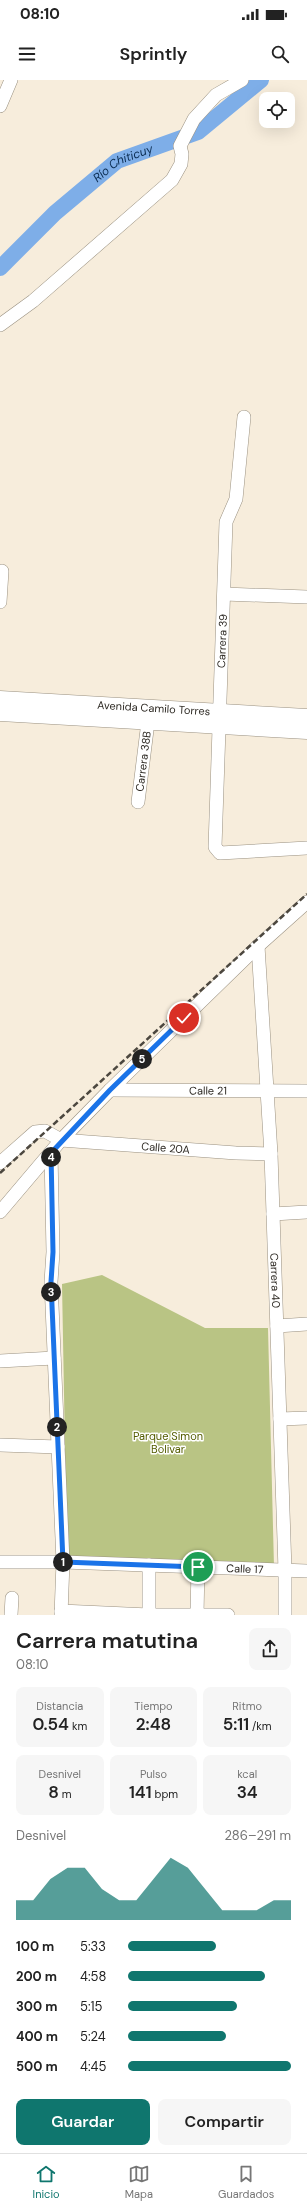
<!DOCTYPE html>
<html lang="es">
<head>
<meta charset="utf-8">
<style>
  body { margin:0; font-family:"DM Sans",sans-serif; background:#f6f6f6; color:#222; height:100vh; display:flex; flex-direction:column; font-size:15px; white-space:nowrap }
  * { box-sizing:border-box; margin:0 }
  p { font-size:13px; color:#767676 }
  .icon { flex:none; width:22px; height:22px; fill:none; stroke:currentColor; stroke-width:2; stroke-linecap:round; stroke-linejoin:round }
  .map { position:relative; height:1535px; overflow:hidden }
  .side { display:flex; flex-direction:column; background:#fff; flex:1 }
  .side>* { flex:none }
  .buttons { position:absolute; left:259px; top:12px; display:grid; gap:8px }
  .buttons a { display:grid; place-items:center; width:36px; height:36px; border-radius:8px; background:#fff; box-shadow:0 4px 16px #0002; font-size:20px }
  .pin { position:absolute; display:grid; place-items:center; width:34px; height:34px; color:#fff; margin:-17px; border:2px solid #fff; border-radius:50%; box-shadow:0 1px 4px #0007 }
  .km { position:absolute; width:20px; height:20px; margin:-10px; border-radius:50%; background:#222; color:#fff; font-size:11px; line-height:20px; text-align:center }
  .round { display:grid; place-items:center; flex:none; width:42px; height:42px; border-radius:8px; background:#f6f6f6 }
  .summary { display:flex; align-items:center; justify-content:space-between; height:68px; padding:0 16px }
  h1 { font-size:22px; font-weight:600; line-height:30px }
  .figures { display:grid; grid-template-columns:repeat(3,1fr); gap:6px; height:68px; padding:4px 16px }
  .figures div { display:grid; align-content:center; border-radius:8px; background:#f6f6f6; text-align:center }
  .figures b { font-size:17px; font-weight:600 }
  .figures small { font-size:11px; font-weight:400 }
  .figures p { font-size:11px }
  .chart { height:112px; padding:8px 16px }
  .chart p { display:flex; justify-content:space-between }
  .chart svg { width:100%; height:72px; margin-top:4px; fill:#0f766e; opacity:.7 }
  .cta { display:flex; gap:8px; margin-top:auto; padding:8px 16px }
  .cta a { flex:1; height:46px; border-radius:8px; background:#0f766e; color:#fff; font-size:16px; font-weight:600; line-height:46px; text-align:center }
  .cta a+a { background:#f6f6f6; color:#222 }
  ul { padding:0 16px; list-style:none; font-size:13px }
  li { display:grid; grid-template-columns:64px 48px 1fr; align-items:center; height:30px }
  li i { height:10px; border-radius:5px; background:#0f766e }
  .status { display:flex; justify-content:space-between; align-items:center; height:28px; padding:0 20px; background:#fff; direction:ltr }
  .status svg { height:11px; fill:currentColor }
  header { display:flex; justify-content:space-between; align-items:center; height:52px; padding:0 16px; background:#fff; font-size:18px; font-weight:600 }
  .tab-bar { display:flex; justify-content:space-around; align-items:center; height:56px; border-top:1px solid #e0e0e0; background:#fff; font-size:11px; color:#767676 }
  .tab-bar a { display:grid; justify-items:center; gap:2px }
  .tab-bar .selected { color:#0f766e }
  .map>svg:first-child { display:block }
  .green { fill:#b9c484 }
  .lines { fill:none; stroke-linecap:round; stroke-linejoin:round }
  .river { stroke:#7eaee8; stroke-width:16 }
  .minor-casing { stroke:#9a9181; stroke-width:14 }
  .major-casing { stroke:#9a9181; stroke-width:17 }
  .minor { stroke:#fff; stroke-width:13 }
  .major { stroke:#fff; stroke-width:16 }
  .rail { stroke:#4c473f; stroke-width:2.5; stroke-dasharray:6 3; stroke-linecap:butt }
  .route-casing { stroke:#fff; stroke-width:8 }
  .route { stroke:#1a73e8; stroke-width:5 }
  .labels { text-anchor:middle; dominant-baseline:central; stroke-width:3; stroke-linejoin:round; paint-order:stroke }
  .street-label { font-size:11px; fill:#2c2822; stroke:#fff }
  .park-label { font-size:11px; fill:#545d02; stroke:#fff }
  .water-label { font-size:12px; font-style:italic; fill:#0b2d52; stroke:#fff }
</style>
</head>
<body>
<div class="status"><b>08:10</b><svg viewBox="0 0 49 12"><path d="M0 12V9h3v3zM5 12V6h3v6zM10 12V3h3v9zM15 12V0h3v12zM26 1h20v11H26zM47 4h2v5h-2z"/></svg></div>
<header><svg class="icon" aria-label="menu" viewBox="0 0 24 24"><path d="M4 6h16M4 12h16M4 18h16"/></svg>Sprintly<svg class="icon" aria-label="search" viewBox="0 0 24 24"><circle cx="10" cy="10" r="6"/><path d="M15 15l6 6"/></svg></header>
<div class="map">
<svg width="307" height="1535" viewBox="0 0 307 1535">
  <rect width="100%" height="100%" fill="#f7eddc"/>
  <path class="green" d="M102 1195 205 1248H268L274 1487 67 1478 62 1204Z"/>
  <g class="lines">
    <path class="river" id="s1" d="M0 188 55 133 117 81 198 52 261 0"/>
    <defs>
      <g id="minor">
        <path d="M0 26 11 0"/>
        <path d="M0 245 33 221 172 100 181 84 182 74 180 66 194 39 216 15 242 0"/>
        <path d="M244 337 236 419 226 442 215 767 220 773 307 768"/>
        <path d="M224 514 307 517"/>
        <path d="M0 522 2 491"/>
        <path id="s2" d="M138 722 148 642"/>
        <path id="s3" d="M258 866 271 1074 285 1490V1535"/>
        <path id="s4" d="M110 1010 307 1011"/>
        <path d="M51 1073 53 1172 51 1202 63 1482 61 1535"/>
        <path id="s5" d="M0 1083 35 1052 45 1051 61 1060 236 1073 271 1074"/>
        <path d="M0 1132 61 1060 110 1010 258 866 307 822"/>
        <path d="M273 1134 307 1132"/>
        <path d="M277 1246 307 1244"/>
        <path d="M0 1281 54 1278"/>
        <path d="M280 1339 307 1338"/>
        <path d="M0 1365 58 1367"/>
        <path id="s6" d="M0 1482H63L307 1491"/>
        <path d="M149 1485V1535"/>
        <path d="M61 1531 149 1535H228"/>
        <path d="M11 1535 12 1518"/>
        <path d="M197 1535 198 1487"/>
      </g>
      <g id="major">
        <path id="s7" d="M0 619 307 637"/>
        <path d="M0 633 307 651"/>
      </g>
    </defs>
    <use href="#minor" class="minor-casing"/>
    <use href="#major" class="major-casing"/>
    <use href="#minor" class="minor"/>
    <use href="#major" class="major"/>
    <path class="rail" d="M0 1093 307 814"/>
  </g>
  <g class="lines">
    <defs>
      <path id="route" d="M184 938 110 1010 51 1073 53 1172 51 1202 63 1482 198 1487"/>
    </defs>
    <use href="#route" class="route-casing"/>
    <use href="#route" class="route"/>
  </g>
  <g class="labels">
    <g class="street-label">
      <text transform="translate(222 561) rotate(-88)">Carrera 39</text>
      <text stroke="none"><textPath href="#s7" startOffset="154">Avenida Camilo Torres</textPath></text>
      <text stroke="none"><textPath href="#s2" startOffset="41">Carrera 38B</textPath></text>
      <text stroke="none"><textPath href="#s4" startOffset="98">Calle 21</textPath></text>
      <text stroke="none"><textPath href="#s5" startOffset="180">Calle 20A</textPath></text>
      <text stroke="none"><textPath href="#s3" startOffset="335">Carrera 40</textPath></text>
      <text stroke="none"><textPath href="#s6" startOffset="245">Calle 17</textPath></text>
    </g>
    <g class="park-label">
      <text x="168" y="1356">Parque Simon<tspan x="168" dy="13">Bolivar</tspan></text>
    </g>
    <g class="water-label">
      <text stroke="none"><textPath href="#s1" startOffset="163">Río Chiticuy</textPath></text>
    </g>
  </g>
</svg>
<div class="buttons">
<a><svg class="icon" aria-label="locate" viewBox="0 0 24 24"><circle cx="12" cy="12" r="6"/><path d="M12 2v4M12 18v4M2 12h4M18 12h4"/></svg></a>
</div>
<div class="pin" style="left:198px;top:1487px;background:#1e9e55"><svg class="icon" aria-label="arrive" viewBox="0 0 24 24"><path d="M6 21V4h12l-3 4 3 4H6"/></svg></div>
<div class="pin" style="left:184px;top:938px;background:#d93025"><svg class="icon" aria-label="check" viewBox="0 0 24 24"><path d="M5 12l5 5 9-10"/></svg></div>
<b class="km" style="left:63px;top:1482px">1</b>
<b class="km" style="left:57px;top:1347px">2</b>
<b class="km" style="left:51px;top:1212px">3</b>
<b class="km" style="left:51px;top:1077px">4</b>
<b class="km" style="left:142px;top:979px">5</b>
</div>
<section class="side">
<div class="summary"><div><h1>Carrera matutina</h1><p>08:10</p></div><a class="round"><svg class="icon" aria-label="share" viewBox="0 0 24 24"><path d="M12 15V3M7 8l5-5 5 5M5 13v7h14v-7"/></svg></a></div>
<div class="figures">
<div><p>Distancia</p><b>0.54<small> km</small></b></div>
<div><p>Tiempo</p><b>2:48</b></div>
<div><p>Ritmo</p><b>5:11<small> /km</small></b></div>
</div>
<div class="figures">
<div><p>Desnivel</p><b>8<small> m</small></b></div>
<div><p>Pulso</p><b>141<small> bpm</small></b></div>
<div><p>kcal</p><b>34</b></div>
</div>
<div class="chart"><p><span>Desnivel</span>286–291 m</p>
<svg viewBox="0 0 160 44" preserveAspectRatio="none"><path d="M0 44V32L10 32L20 19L30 12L40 12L50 25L60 32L70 32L80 19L90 6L100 12L110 25L120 38L130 38L140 38L150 32L160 32V44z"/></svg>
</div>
<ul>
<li><b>100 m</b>5:33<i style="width:54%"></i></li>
<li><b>200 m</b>4:58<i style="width:84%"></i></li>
<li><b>300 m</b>5:15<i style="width:67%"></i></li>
<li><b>400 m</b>5:24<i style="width:60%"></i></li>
<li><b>500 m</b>4:45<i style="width:100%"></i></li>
</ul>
<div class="cta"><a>Guardar</a><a>Compartir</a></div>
</section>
<nav class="tab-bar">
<a class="selected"><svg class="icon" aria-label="home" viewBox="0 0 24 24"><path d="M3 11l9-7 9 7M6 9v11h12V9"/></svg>Inicio</a>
<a><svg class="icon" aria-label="map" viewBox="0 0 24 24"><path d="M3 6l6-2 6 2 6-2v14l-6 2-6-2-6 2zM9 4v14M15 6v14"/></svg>Mapa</a>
<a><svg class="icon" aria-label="saved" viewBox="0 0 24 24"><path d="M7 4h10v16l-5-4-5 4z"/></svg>Guardados</a>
</nav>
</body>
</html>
